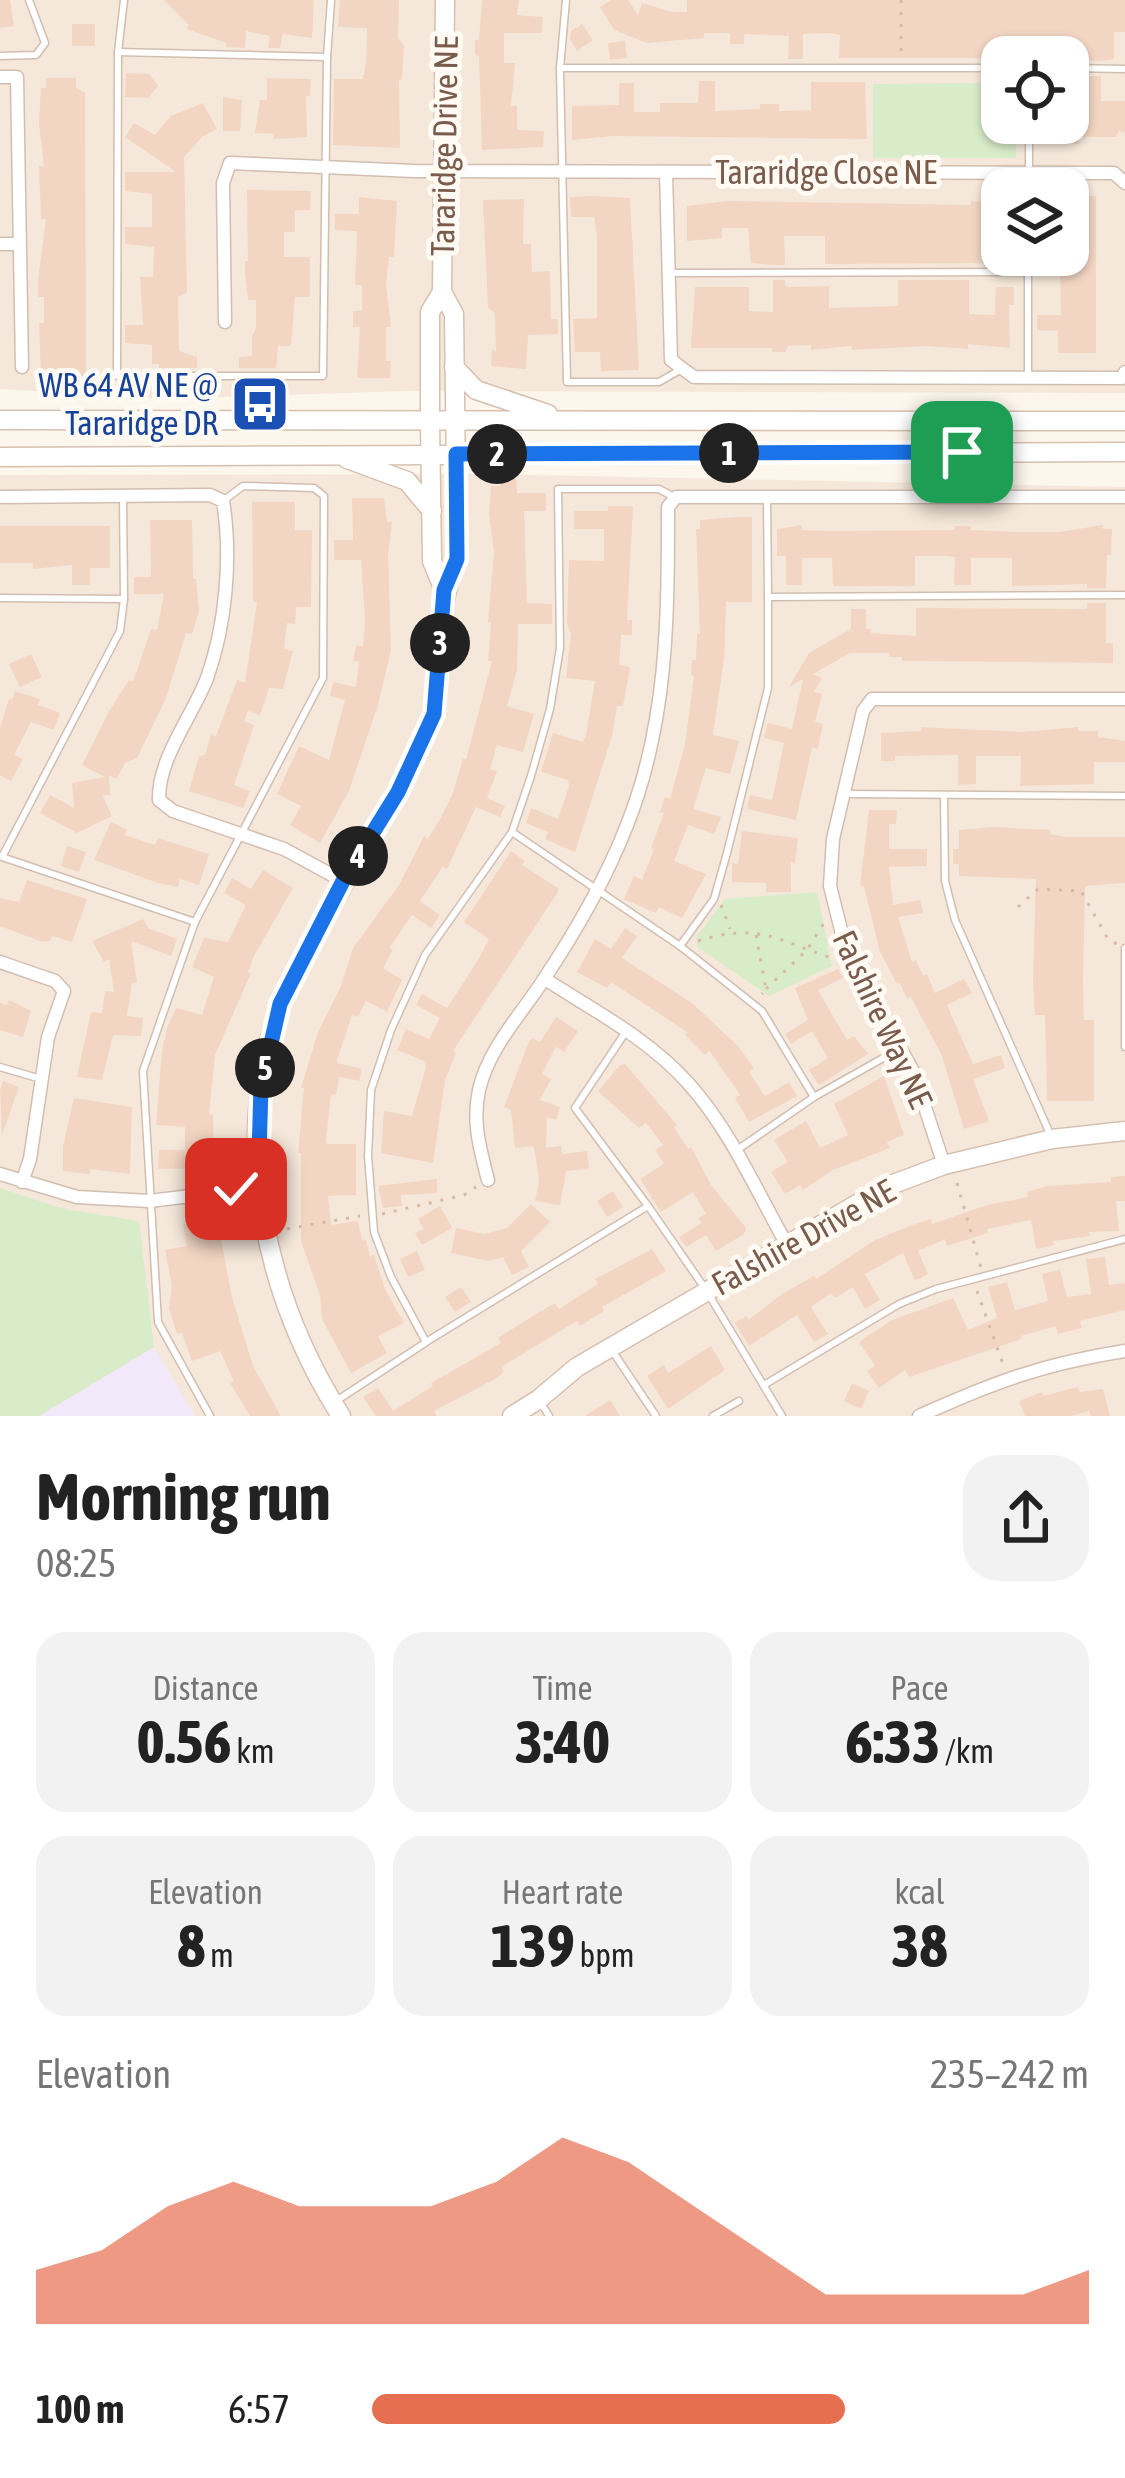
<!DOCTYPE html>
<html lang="en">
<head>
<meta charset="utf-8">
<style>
  body { margin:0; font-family:"Asap Condensed",sans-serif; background:#f2f2f2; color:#222; height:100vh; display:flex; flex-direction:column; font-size:45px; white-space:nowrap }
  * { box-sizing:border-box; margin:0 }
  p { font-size:39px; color:#767676 }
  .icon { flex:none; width:66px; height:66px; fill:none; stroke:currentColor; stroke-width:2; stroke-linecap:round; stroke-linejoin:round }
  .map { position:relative; height:1416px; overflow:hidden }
  .sheet { display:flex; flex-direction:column; background:#fff; flex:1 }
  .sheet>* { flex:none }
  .controls { position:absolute; left:981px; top:36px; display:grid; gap:24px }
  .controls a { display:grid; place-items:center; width:108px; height:108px; border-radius:24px; background:#fff; box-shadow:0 3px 9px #0004; font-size:60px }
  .pin { position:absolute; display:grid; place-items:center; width:102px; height:102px; color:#fff; margin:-51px; border-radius:24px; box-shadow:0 6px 18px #0006 }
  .km { position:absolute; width:60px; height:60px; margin:-30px; border-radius:50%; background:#222; color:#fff; font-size:33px; line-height:60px; text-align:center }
  .round { display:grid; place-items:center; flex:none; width:126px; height:126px; border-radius:36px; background:#f2f2f2 }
  .head { display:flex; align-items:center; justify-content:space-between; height:204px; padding:0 36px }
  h1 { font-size:66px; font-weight:700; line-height:90px }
  .figures { display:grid; grid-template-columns:repeat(3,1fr); gap:18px; height:204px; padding:12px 36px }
  .figures div { display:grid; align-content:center; border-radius:30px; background:#f2f2f2; text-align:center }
  .figures b { font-size:60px; font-weight:700 }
  .figures small { font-size:33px; font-weight:400 }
  .figures p { font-size:33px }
  .chart { height:336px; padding:24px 36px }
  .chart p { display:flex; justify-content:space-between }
  .chart svg { width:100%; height:216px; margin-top:12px; fill:#e76f51; opacity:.7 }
  ul { padding:0 36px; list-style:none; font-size:39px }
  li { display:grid; grid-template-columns:192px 144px 1fr; align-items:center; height:90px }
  li i { height:30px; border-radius:15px; background:#e76f51 }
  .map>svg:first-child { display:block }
  .residential { fill:#f5e8da; fill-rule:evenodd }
  .education { fill:#f3e8fa }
  .green { fill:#d8ecc9 }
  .building { fill:#f3d5c3 }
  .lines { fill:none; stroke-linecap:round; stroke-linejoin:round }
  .lane-casing { stroke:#d1beb0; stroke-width:9 }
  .street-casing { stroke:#d1beb0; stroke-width:15 }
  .secondary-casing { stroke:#d6c0b0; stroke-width:21 }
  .path { stroke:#d9b8a5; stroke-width:3; stroke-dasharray:3 9; stroke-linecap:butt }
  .lane { stroke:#fff; stroke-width:6 }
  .street { stroke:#fff; stroke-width:12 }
  .secondary { stroke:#fff; stroke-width:18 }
  .route-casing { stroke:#fff; stroke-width:24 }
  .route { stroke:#1a73e8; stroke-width:15 }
  .labels { text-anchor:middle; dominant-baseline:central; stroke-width:10; stroke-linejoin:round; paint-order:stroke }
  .street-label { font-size:33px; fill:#7a5c4d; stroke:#fffaf3 }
  .transit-label { font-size:33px; fill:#164399; stroke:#fffaf3; text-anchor:end }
</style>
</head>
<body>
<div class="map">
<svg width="1125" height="1416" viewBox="0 0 1125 1416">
  <rect width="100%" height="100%" fill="#fdf6ec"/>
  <g class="residential">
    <path d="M0 0H1125V393L406 391 161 399 0 389ZM1002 57H1068V123H1002ZM1002 189H1068V255H1002Z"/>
    <path d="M488 474 1125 487V1416H0V475Z"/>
  </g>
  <path class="education" d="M154 1347 195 1416H39Z"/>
  <g class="green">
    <path d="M1002 83V123H1016V158H873V84Z"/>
    <path d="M817 892 832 966 769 996 697 947V936L725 899Z"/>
    <path d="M0 1188 64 1209 139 1221 154 1347 39 1416H0Z"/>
  </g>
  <g class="building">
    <path d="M0 0H10L14 26 0 28Z"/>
    <path d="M164 0H314L312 38 283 34 280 48H268L270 36 246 31 245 48 226 47V43L187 29 189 25Z"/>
    <path d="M340 0H399L398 38 404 46 402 80 399 79 400 148 333 145 334 79H363L366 61 367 28 338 27Z"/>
    <path d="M482 0H519L517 15 543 17 542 33H504V63H515L511 106H517V130L544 131 543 147 482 150 479 56 475 55V40H479Z"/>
    <path d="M611 0H628L638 15 642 3 672 12H687V0H1125V32H1114V59L1101 61 1038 57V41H1010V57L1002 58H839L840 35 829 33 803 34V59H788L789 36 747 34 744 35V44H730V33H704V38L647 43 614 30 600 7Z"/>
    <rect x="72" y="24" width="23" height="22"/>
    <path d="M582 24 593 40 577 51 570 40 571 31Z"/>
    <path d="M625 41 627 58 610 60 608 43Z"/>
    <path d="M126 73 149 74 158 86 148 98 125 97Z"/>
    <path d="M1076 76H1101V101H1125V133L1119 131 1116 137H1079V144L1041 142V123H1068V82H1076Z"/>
    <path d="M46 78H76V88L85 93 86 380H76V385L46 386V375H41L39 323H44V297H38V280L46 219H41L39 166H44L39 124 41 88H46Z"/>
    <path d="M267 78 311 79 310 96H306L307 137 274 139V134L255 133 260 100H267Z"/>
    <path d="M699 81H715V111L760 109V104H779V111L811 110V82H865L867 139 613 136 572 140V106L619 105V83H634V112H660V103H698Z"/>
    <path d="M223 97 242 100 240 131H223Z"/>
    <path d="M203 103 217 129 203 136 184 157 187 292 178 297 179 351 197 357V368H159V364H152V345L125 343V325H143L140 277H153L154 247 125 244V227H152V194L125 191V172H176L125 137 134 123 155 135 171 116Z"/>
    <path d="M247 190 311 191 310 210H295V232H284V257H310V297H295L291 346H278L276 368H239V357L252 356V336L256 328V300H248L245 273V261H248Z"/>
    <path d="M590 196 630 198 639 370 601 371 600 352H575L573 319 597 318V236L594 217H571L570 197Z"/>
    <path d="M1068 196H1096V353H1058V331L1037 330V315H1061L1060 275H1037V263H1054V258L1068 257Z"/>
    <path d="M359 197 397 201 394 257H389L386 285 391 327H386V361H391L390 378H357L360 327H353V311H362V285H355L357 231 335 230V214H359Z"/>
    <path d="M524 199 523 244H531L532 272 550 271 551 319H558V334L528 335 526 369 491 366 492 350 496 351 495 313 488 308 483 200Z"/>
    <path d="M728 201 971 205V201L997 202 1002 203V263L825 264V236H784L785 265H773L751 263 748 228H722V238L687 241V206Z"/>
    <path d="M773 280H785V286L789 287 829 286V308L898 306V280H969V314L995 315 996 287H1014V305H1009L1010 348 968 344V349L927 346 852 350 851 346 811 350V345L788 346 785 352H772V348H691L695 287H749V311L773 312Z"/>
    <path d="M501 479H516L517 493H546V511H524L527 603 552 604V624H518L517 670 507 706 534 714 523 752 497 745 490 769 497 771 487 798 505 806 500 817 476 807 447 869 443 866 420 901 440 915 431 928 412 915 389 948 393 950 383 968 402 980 387 1012 366 1001 358 1017 352 1015 337 1060V1063L362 1069 359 1081 339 1077 336 1095 331 1094 326 1141 327 1144H356V1195L328 1196 331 1225 358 1221 362 1241 366 1240 370 1256 374 1255 385 1289 404 1323 378 1336 387 1353 351 1373 322 1319 320 1295 301 1241V1153H298L304 1088H301L318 1032 341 986 353 948 399 885 424 836 428 839 440 819 453 793 463 758 466 760 492 661H488L491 622H488L494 552 489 514 491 486H500Z"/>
    <path d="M352 498H384L387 522H392L388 556 391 650 378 705 349 791 320 843 290 825 301 806 277 794 299 746 329 760 345 700 330 696 333 682 356 687 359 662 353 661 356 646H363L365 620 361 560H334V540H353Z"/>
    <path d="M252 502H295V530H312L311 607H296L295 624 287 623 284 649 293 651 283 689 269 688 260 715 248 711 244 721 254 725 234 785 250 791 243 808 189 791 199 756 205 755 211 735 216 736 237 680 245 683 257 602H253Z"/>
    <path d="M608 506H633L627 620H632V635H621L619 665 630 667 623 706H617L612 736 575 852 545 839 548 832 526 823 531 808 558 819 569 786 568 780 541 772 553 733 583 742 586 735 595 681 566 678 571 633 567 624 569 560 604 561V529H574V511H608Z"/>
    <path d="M737 517H752V602H726L724 659 713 735 739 741 730 774 706 768 693 809 721 817 714 834 688 825 674 861 706 874 682 918 659 907 656 913 624 899 634 876 642 880 654 849 651 848 664 813 660 812 665 797 670 799 685 744 694 676 691 675 692 660H696L697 634H700L696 529H700V520Z"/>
    <path d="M150 520H192L193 579H196L199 611 192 634 186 633 166 698 137 758 125 763 117 779 109 775 110 795H102L112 816 77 833 40 813 50 795 74 808 72 783 105 777 82 765 108 713 129 680 133 682 151 629 157 630 164 594H134V577H151Z"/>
    <path d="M802 525V530L830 531 955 530V526H971V530L1017 532H1059L1103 525V529H1112L1111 555H1107L1106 588H1087V584L1012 586V558H971V585H954L955 557 946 556H915V586H833L832 558H802V585H786V556H777V529Z"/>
    <path d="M0 526H110V568H90V585H72V565L33 569V563H0Z"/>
    <path d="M1087 603H1106V643H1113V663L902 661V657H889V653H850L813 674 822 678 814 692 822 694 815 722 823 724 818 749 812 747 796 820 747 809 750 795 772 800 784 743 764 738 768 723 792 729 803 679 789 687 809 653 851 629V609H866V629H871V633L916 636V608L1087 609Z"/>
    <path d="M31 654 42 677 20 687 9 664Z"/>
    <path d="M15 691 40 699 38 705 60 713 54 730 31 722 14 755 23 759 11 781 0 775V728L9 699 12 700Z"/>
    <path d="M921 727 1023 732 1078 727V731H1098V737L1125 741V762H1094V784L1020 786 1021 756H976V784L958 785V755L895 756V761H881V733L921 731Z"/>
    <path d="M869 810H897L896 824H889V849H927V866L889 867 893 905 920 900 923 913 898 917 912 962 916 960 923 976 927 974 935 993 964 979 972 993 947 1005 973 1064 1001 1055 1005 1068 973 1079 989 1121 964 1129 942 1056 911 997 907 999 900 983 897 984 880 952 864 886H860Z"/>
    <path d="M111 822 127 830 124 835 155 845 158 838 209 854 199 885 180 879 178 887 158 883 94 860Z"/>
    <path d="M995 827 1050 830V834L1067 837H1125V883L1085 886 1083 982 1084 1020H1094V1101H1047L1045 1015H1035L1033 979 1036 879 959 876V864H953V849H959V830Z"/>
    <path d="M742 831 798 838 795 863 791 862V892H766V883L732 882V863L738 864Z"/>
    <path d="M67 846 86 852 79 872 61 866Z"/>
    <path d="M511 851 525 861 522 865 558 888V892L453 1051 456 1053 445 1080 433 1163 381 1153 384 1111 412 1116 426 1067 424 1061 397 1050 406 1029 429 1039 440 1018 416 1005 422 994 447 1008 478 960 489 939 464 922Z"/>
    <path d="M263 870 293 888 254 956 248 972 251 973 215 1055 209 1114 213 1115 214 1168 158 1169 159 1150H185V1127L156 1125 162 1050 167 1028 176 1008 202 1015 214 977 192 967 204 938 228 942 246 905 224 893 232 878 251 889Z"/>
    <path d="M27 880 87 899 72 942 52 936 50 941 42 942 0 926V898L19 902Z"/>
    <path d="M143 919 148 928 177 939 171 956 131 941 137 982 132 983 127 1016 143 1018 141 1036 113 1035 102 1080 77 1077 91 1012 102 1013 105 991 114 992 109 959 104 962 92 941Z"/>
    <path d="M625 928 637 936 622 958 692 1003 738 1046 754 1068 749 1072 765 1096 789 1082 797 1096 749 1122 735 1098 740 1095 709 1050 705 1055 685 1035 687 1032 611 982 607 988 577 972 595 939 611 949Z"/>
    <path d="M838 969 843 978 818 990 847 1040 854 1036 868 1054 819 1085 809 1070 828 1058 812 1031 791 1044 785 1034 808 1020 795 988Z"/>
    <path d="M9 1000 31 1011 23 1037 0 1030V1003L7 1005Z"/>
    <path d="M556 1017 578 1031 564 1052 556 1046 542 1074 551 1079 540 1100 560 1107 556 1120 547 1117 546 1148 561 1146 562 1154 587 1151 589 1169 566 1171 560 1205 535 1201 539 1181 534 1146 515 1148 511 1110 504 1107 528 1044 532 1038 540 1042Z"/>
    <path d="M625 1064 677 1125 674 1127 688 1149 691 1147 711 1185 746 1228 744 1234 716 1251 706 1235 686 1247 679 1237 702 1223 698 1218 706 1214 693 1192 661 1212 640 1179 664 1164 655 1150 663 1145 646 1123 639 1128 598 1091 620 1065Z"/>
    <path d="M884 1076 904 1135 887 1142 890 1148 833 1170 803 1190 800 1185 785 1194 771 1172 788 1162 774 1140 806 1121 820 1148 848 1135 834 1104Z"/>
    <path d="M3 1081 19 1087 2 1135 0 1090Z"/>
    <path d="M74 1098 132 1107 130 1174 90 1169V1174L63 1171V1146Z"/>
    <path d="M1125 1176V1201H1116L1119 1231 1089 1232 1090 1236 1053 1241 1054 1245 1036 1249 1031 1220 987 1229 988 1233 947 1246 945 1239 918 1251 928 1274 915 1281 903 1253 865 1274 880 1300 865 1309 853 1287 835 1298 831 1293 811 1307 828 1334 814 1342 797 1315 749 1346 735 1323 746 1316 748 1320 785 1292 814 1276 816 1279 875 1240 912 1225 931 1219 932 1224 987 1205 1028 1197 1027 1192 1048 1186 1111 1182V1177Z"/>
    <path d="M437 1179V1193L401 1195 402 1206 383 1208 378 1186Z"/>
    <path d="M613 1191 623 1207 607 1217 597 1201Z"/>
    <path d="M531 1204 550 1222 521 1251 529 1267 512 1275 503 1257 488 1261 451 1253 456 1228 485 1234 507 1228Z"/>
    <path d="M440 1206 452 1228 422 1245 415 1233 424 1229 418 1219Z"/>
    <path d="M217 1219 232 1297 253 1366 281 1416H250L230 1383 234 1381 220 1351 192 1361 182 1333 177 1334 169 1308 172 1286 165 1250 187 1246 183 1224Z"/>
    <path d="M652 1249 666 1271 602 1307 604 1311 580 1326 577 1321 501 1367 504 1372 495 1379 434 1411 437 1416H376L363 1397 378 1388 393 1411 433 1386 431 1383 501 1343 498 1338 531 1317 555 1303 559 1309 598 1284 595 1279Z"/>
    <path d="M417 1251 425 1270 408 1277 400 1259Z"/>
    <path d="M1105 1257 1109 1285 1125 1283V1310L1080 1321 1082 1328 1058 1334 1056 1326 1021 1336 1022 1339 909 1377 905 1370 879 1388 867 1371 875 1366 859 1342 892 1320 953 1298 968 1330 997 1318 988 1287 1007 1282 1015 1310 1048 1301 1042 1274 1060 1270 1067 1297 1091 1294 1086 1259Z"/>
    <path d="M461 1287 471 1302 455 1312 445 1297Z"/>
    <path d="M711 1346 725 1370 668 1409 647 1376 664 1365 668 1373Z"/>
    <path d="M852 1383 869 1391 861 1409 844 1401Z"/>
    <path d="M1078 1387 1080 1392 1103 1389 1110 1416H1091L1089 1411 1070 1416H1025L1019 1401 1042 1392 1043 1396Z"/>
    <path d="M610 1400 620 1416H585Z"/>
  </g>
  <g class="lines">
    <defs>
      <g id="lane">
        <path d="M124 0 118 52 117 376H323L327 57 331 0"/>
        <path d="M566 0 560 68H1002"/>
        <path d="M118 52 327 57"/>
        <path d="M0 56 36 55 45 43 29 0"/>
        <path d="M1068 68 1125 69"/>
        <path d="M560 70 567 382H659L680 370"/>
        <path d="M1029 123V189"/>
        <path d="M1028 255V375"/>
        <path d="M672 273 1028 272"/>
        <path d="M672 496 659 489H558L560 648 550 709 531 776 512 832 425 955 391 1030 371 1090 368 1156 374 1232 391 1277 426 1342 648 1206 706 1290 782 1416"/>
        <path d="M123 497 124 599"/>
        <path d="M767 498 768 597"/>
        <path d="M0 598 124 599 120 631 2 857 195 922 143 1071 158 1322 210 1416"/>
        <path d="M847 794 1125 796"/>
        <path d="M944 795 945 881 955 920 1051 1136"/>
        <path d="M512 832 680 946 762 1011 814 1097"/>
        <path d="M195 922 323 678 324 496 314 488 243 486 223 501"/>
        <path d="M680 946 714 899 727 853 768 688V597L1125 595"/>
        <path d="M1125 948V1047"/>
        <path d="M625 1033 575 1108 648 1206"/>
        <path d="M0 1067 41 1079"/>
        <path d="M737 1150 814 1097 899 1049"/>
        <path d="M611 1349 656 1416"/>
        <path d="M764 1385 899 1304 936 1289 1125 1239"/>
        <path d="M336 1401 425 1343"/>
        <path d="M541 1403 549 1416"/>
        <path d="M713 1416 739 1401"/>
      </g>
      <g id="street">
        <path d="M0 77H17L22 367"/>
        <path d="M666 172 671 360 694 377 1122 378 1125 372"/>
        <path d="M0 244H19"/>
        <path d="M225 322 223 183 230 163 414 171 1114 173 1125 183"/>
        <path d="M0 497 210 495 223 501C232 557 226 625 207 678 192 717 158 758 159 800L173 811 284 849 343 881"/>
        <path d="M0 962 55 981 64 991 48 1037 30 1159 22 1182"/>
        <path d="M545 979C593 1010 649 1039 688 1083 729 1128 756 1190 786 1243"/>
        <path d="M944 1165 913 1071 847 954 830 886 833 839 863 711 872 699H1125"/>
        <path d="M0 1174 77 1197 149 1201 258 1188"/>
        <path d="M488 1180C480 1149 472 1122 479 1090 489 1047 521 1015 544 979 576 931 606 879 627 825 668 722 668 616 668 507L676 497H1125"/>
        <path d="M919 1416C994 1382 1043 1364 1125 1351"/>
      </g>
      <g id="secondary">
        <path d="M442 292 430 312V422L432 561 444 590"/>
        <path d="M454 367 476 390 548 414"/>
        <path d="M0 420 1125 421"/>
        <path d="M0 457 1125 452"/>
        <path d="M347 459 407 481 432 511"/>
        <path d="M341 1416C265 1296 230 1141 281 1004 288 984 300 965 310 947 348 870 398 800 431 720 437 707 436 690 437 675 441 634 441 597 457 559L454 314 442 292 445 0"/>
        <path d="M512 1416 539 1399 577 1367 888 1186 944 1165 1052 1139 1125 1131"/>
      </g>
    </defs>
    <use href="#lane" class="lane-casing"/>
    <use href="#street" class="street-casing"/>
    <use href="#secondary" class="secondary-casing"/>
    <g class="path">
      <path d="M901 0V58"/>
      <path d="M721 905 730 929"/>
      <path d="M1018 907 1038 889 1081 891 1108 939 1117 944"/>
      <path d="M756 935 766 989 762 994"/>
      <path d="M698 941C760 922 776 940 832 958"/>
      <path d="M766 989 807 950 824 923"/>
      <path d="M957 1183 981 1268"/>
      <path d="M382 1214 464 1195 476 1187"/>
      <path d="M287 1229 360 1216"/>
      <path d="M977 1291 1004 1367"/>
    </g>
    <use href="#lane" class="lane"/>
    <use href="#street" class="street"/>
    <use href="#secondary" class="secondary"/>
  </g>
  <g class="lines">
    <defs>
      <path id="route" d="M236 1189 258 1188 261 1087 280 1004 343 881 398 792 434 714 444 590 457 559 456 454 962 452"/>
    </defs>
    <use href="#route" class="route-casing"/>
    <use href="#route" class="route"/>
  </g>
  <defs>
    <symbol id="bus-square" viewBox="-11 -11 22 22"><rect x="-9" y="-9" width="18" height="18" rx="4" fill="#1a4fb4" stroke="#fffaf3"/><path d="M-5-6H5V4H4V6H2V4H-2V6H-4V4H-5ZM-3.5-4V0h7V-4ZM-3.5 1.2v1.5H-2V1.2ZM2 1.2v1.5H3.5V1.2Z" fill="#fff"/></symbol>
  </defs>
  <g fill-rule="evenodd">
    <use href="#bus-square" x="227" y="371" width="66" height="66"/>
  </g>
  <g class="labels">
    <g class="street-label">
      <text transform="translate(444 146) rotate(-89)">Tararidge Drive NE</text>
      <text x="826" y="172">Tararidge Close NE</text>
      <text transform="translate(883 1019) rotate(65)">Falshire Way NE</text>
      <text transform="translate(803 1237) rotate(-29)">Falshire Drive NE</text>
    </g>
    <g class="transit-label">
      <text x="218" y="385">WB 64 AV NE @<tspan x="218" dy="38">Tararidge DR</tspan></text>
    </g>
  </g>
</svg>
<div class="controls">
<a><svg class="icon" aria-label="locate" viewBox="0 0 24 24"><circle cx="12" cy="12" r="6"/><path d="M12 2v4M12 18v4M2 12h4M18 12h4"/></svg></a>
<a><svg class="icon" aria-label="layers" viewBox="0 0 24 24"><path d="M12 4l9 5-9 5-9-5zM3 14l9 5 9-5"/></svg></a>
</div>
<div class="pin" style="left:962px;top:452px;background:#1e9e55"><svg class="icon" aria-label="arrive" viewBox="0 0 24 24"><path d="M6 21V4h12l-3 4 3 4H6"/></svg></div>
<div class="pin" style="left:236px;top:1189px;background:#d93025"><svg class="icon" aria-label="check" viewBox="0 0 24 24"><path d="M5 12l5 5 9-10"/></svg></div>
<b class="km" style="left:729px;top:453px">1</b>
<b class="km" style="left:497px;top:454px">2</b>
<b class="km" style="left:440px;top:643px">3</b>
<b class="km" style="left:358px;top:856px">4</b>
<b class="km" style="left:265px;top:1068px">5</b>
</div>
<section class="sheet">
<div class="head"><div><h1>Morning run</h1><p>08:25</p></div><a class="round"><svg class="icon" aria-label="share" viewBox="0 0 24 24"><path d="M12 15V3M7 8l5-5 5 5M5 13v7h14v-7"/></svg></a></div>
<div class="figures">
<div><p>Distance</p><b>0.56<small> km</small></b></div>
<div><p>Time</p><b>3:40</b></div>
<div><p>Pace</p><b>6:33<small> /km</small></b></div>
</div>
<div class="figures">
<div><p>Elevation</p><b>8<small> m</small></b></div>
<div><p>Heart rate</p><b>139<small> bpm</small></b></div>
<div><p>kcal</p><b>38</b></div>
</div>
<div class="chart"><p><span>Elevation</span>235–242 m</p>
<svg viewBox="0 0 160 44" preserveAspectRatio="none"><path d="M0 44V33L10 29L20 20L30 15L40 20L50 20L60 20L70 15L80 6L90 11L100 20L110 29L120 38L130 38L140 38L150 38L160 33V44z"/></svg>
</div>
<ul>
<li><b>100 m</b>6:57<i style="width:66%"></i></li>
</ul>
</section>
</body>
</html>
